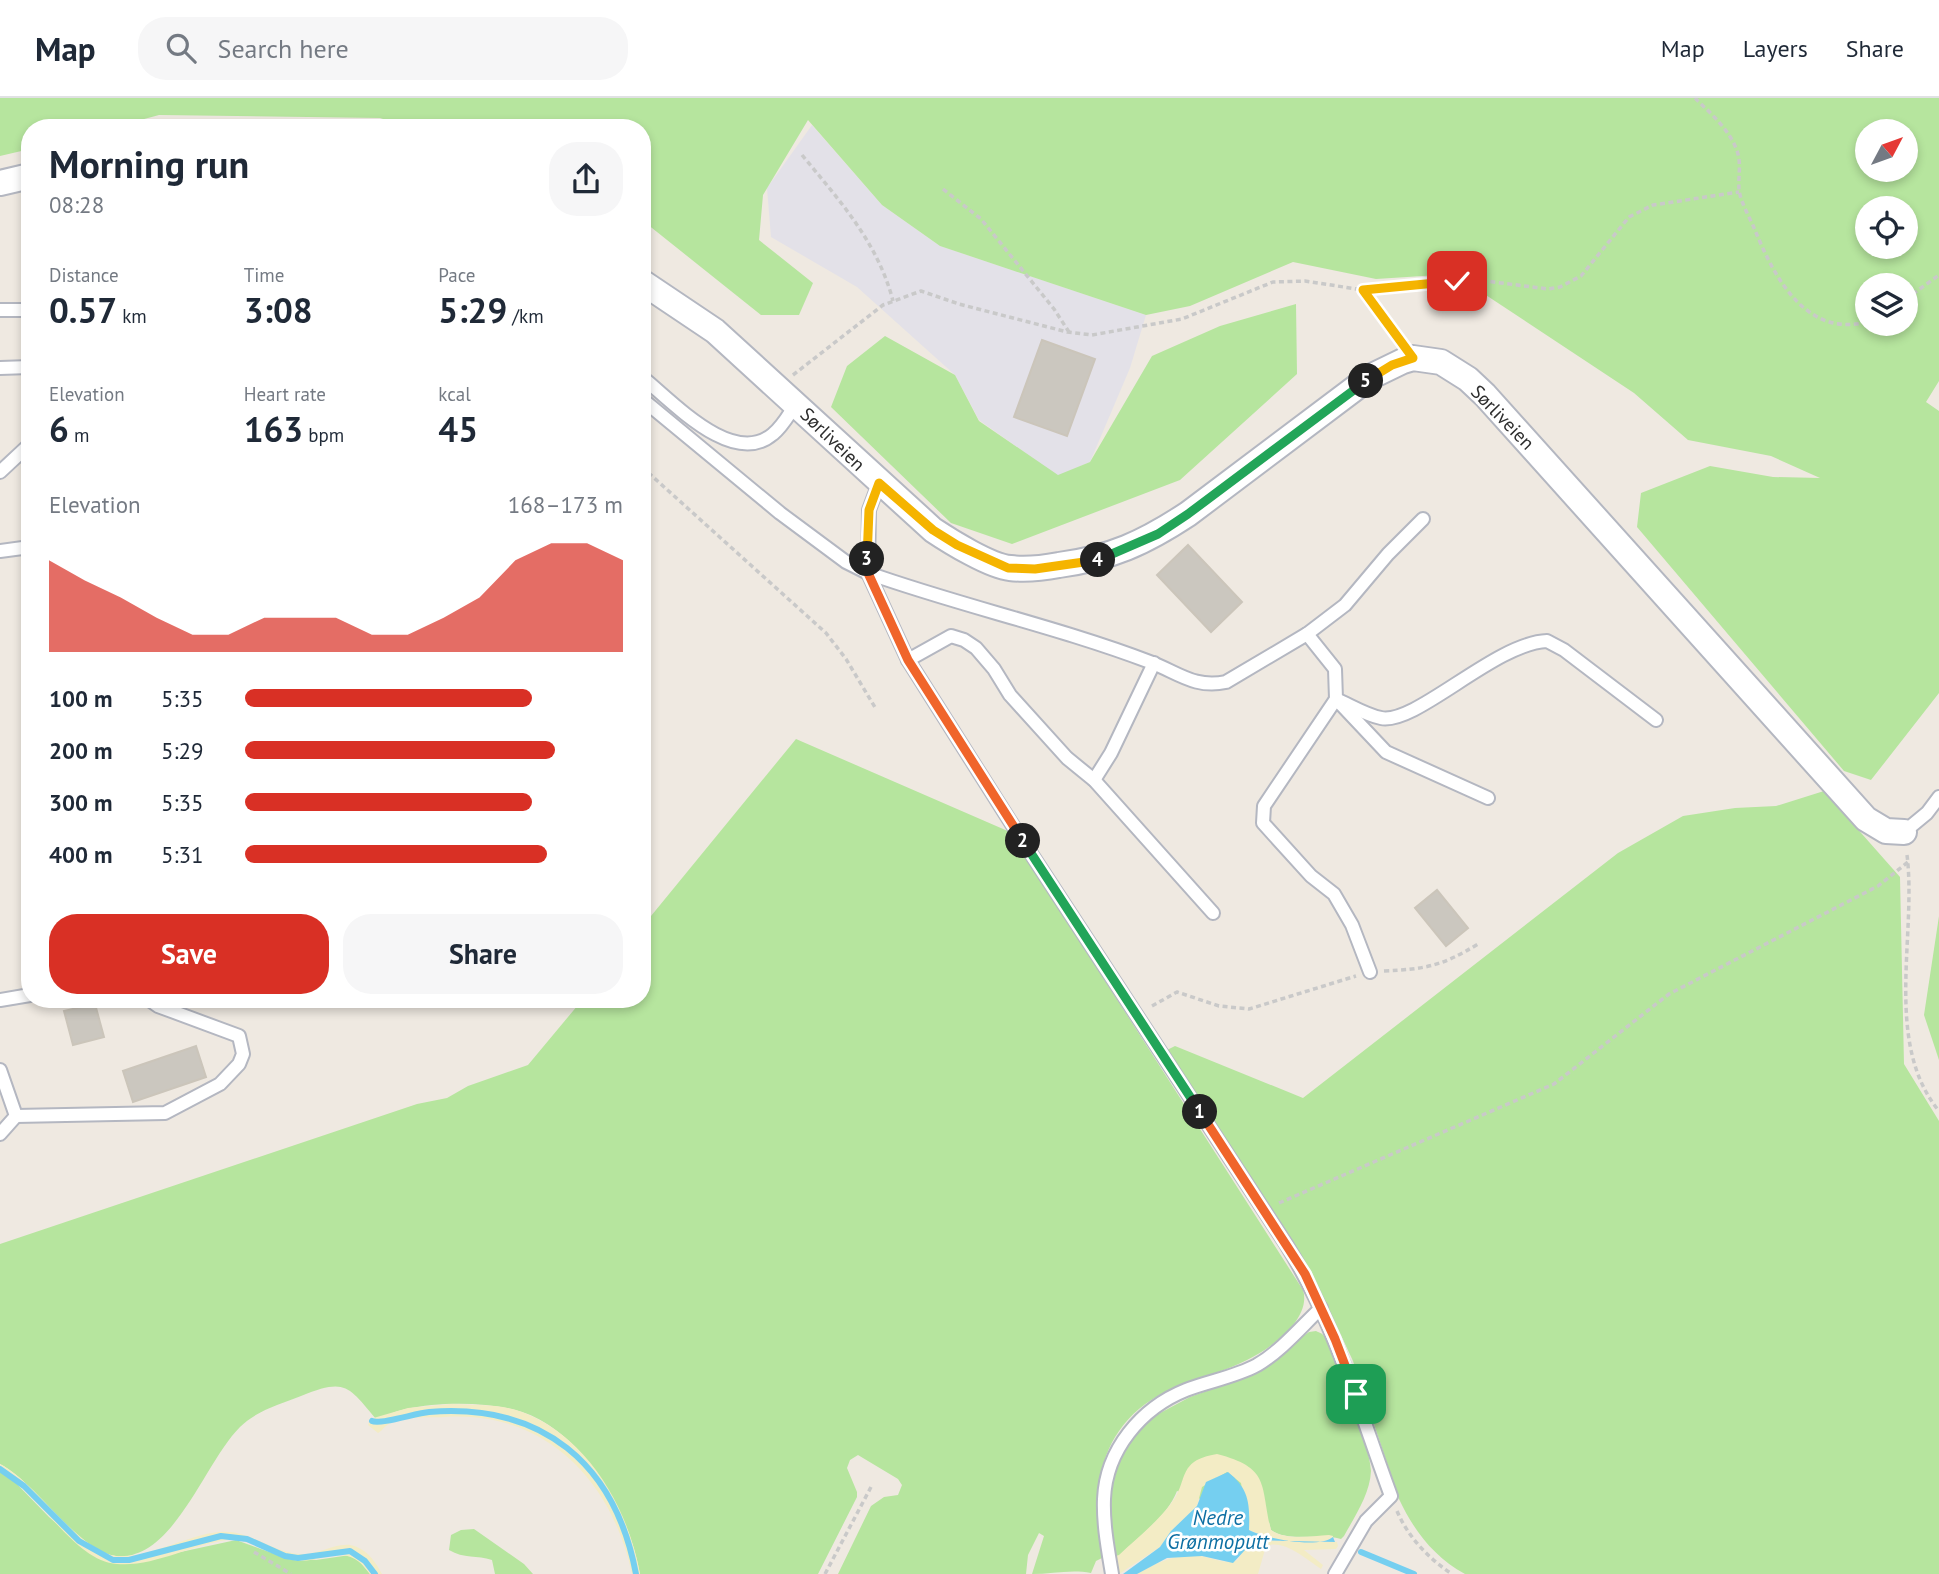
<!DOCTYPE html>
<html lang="en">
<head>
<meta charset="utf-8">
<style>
  body { margin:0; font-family:"PT Sans",sans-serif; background:#f6f6f7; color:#1f2937; height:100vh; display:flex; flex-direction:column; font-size:26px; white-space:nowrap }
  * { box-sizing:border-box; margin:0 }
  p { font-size:23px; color:#747a83 }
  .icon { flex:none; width:38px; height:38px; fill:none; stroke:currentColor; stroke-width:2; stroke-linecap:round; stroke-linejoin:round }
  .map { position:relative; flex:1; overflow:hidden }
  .side { position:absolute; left:21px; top:21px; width:630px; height:889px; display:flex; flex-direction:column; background:#fff; border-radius:28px; box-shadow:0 4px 10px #0003 }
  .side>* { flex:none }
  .needle { width:46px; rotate:49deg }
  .fabs { position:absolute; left:1855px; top:21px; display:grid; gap:14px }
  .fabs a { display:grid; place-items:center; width:63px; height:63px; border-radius:50%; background:#fff; box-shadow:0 4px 10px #0003; font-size:35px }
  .pin { position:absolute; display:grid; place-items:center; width:60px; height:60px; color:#fff; margin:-30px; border-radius:14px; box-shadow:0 4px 10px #0006 }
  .km { position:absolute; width:35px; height:35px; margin:-18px; border-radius:50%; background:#222; color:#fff; font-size:19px; line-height:35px; text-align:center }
  .round { display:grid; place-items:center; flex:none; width:74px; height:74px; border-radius:28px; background:#f6f6f7 }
  .headline { display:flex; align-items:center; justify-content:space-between; height:119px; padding:0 28px }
  h1 { font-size:38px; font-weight:800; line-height:52px }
  .stats { display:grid; grid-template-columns:repeat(3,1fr); gap:10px; height:119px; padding:7px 28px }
  .stats div { display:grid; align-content:center }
  .stats b { font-size:35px; font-weight:800 }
  .stats small { font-size:19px; font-weight:400 }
  .stats p { font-size:19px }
  .chart { height:196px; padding:14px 28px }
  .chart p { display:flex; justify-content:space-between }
  .chart svg { width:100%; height:126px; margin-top:7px; fill:#d93025; opacity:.7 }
  .primary-button { display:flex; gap:14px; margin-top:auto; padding:14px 28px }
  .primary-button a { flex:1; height:80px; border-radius:28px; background:#d93025; color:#fff; font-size:28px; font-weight:800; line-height:80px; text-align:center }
  .primary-button a+a { background:#f6f6f7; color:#1f2937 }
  ul { padding:0 28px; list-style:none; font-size:23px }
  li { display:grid; grid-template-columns:112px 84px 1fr; align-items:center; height:52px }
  li i { height:18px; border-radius:9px; background:#d93025 }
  header { display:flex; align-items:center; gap:42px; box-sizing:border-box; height:98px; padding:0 35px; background:#fff; border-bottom:2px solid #e0e1e3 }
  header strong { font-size:33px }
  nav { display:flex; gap:38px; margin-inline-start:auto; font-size:24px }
  .search { width:490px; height:63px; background:#f6f6f7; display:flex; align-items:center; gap:18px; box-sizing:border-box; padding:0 24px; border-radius:28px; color:#747a83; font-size:26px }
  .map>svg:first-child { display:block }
  .industrial { fill:#e3e1e8 }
  .green { fill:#b6e59e; fill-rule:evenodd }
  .sand { fill:#f3ecc5 }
  .water { fill:#75cff0 }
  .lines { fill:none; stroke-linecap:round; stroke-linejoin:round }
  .stream { stroke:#75cff0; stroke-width:6 }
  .building { fill:#cbc7bf; stroke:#cbc5ba; stroke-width:2 }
  .lane-casing { stroke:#b4b7c1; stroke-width:16 }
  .street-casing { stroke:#b4b7c1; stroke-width:28 }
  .path { stroke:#c9c9c9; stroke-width:3.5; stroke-dasharray:5 3.5; stroke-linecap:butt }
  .lane { stroke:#fff; stroke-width:12 }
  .street { stroke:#fff; stroke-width:24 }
  .split-1-casing { stroke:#fff; stroke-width:14 }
  .split-2-casing { stroke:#fff; stroke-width:14 }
  .split-3-casing { stroke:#fff; stroke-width:14 }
  .split-4-casing { stroke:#fff; stroke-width:14 }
  .split-5-casing { stroke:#fff; stroke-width:14 }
  .split-6-casing { stroke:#fff; stroke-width:14 }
  .split-1 { stroke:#f0652b; stroke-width:9 }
  .split-2 { stroke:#22a559; stroke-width:9 }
  .split-3 { stroke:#f0652b; stroke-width:9 }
  .split-4 { stroke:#f5b400; stroke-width:9 }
  .split-5 { stroke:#22a559; stroke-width:9 }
  .split-6 { stroke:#f5b400; stroke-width:9 }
  .labels { text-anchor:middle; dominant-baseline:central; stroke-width:5; stroke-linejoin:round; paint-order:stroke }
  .street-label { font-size:19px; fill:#2e2e2e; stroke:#fff }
  .water-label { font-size:21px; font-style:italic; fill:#0d6fa3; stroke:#fff }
</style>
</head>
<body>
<header>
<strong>Map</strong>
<div class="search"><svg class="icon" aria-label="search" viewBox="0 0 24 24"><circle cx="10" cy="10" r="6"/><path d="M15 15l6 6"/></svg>Search here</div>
<nav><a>Map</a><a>Layers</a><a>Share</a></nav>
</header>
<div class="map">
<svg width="1939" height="1476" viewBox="0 0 1939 1476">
  <rect width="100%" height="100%" fill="#efe9e1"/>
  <path class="industrial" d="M812 27 882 107 940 148 1146 217 1130 270 1090 364 1058 378 979 322 955 277 857 189 771 139 767 90Z"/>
  <g class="green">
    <path d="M0 0H1939V283L1926 304 1939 313V595L1871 682 1844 673 1637 429 1641 395 1710 368 1773 379 1820 380 1771 358 1688 342 1634 295 1454 176 1376 181 1293 164 1190 208 1146 217 940 148 882 107 808 22 763 97 759 142 813 185 799 217H761L642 122V30H410L380 20 159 17 111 30H30V51L0 58ZM1867 33H1906V72H1867ZM1867 110H1906V149H1867ZM1867 187H1906V226H1867Z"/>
    <path d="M1296 206 1297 276 1180 382 1012 446 951 425 831 309 847 268 885 238 955 277 979 323 1058 377 1090 364 1152 258 1220 228Z"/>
    <path d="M796 641 1010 734 1303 1192C1312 1221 1270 1251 1247 1262 1211 1280 1171 1284 1139 1311 1094 1349 1093 1406 1102 1460L1096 1463 1091 1475C1071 1471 1052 1476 1032 1476L1044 1438 1039 1435 1028 1457 1026 1476H838L871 1408 884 1399 898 1397 902 1387 898 1381 858 1357 850 1362 847 1370 857 1394V1399L818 1476H640C629 1412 580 1327 512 1311 480 1304 438 1304 406 1311 395 1313 386 1318 376 1321 348 1288 346 1280 301 1298 280 1306 256 1313 240 1329 204 1365 173 1464 116 1458 78 1454 37 1385 0 1366V1146L417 1006 447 1000 468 988 528 967 583 901H642V829Z"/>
    <path d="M1824 693 1900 779 1904 966 1939 1023V1476H1465C1434 1459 1414 1433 1399 1401L1353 1263 1311 1173 1167 952 1175 948 1303 1000 1618 755 1683 718 1735 710 1776 708Z"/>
    <path d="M1939 818V962L1924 917Z"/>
    <path d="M1316 1233C1320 1235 1322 1235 1325 1239 1338 1255 1371 1352 1371 1373 1370 1396 1355 1418 1344 1438L1341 1441C1319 1434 1290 1445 1271 1432L1269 1424 1177 1393C1167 1419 1139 1438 1119 1458H1116L1110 1413 1113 1378 1127 1348 1147 1322 1190 1299 1243 1280 1309 1234Z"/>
    <path d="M0 1374 12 1381 49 1419 91 1456 130 1465 236 1442 272 1455 316 1462 350 1457 360 1464 370 1476H0Z"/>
    <path d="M474 1431 524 1466 533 1476H495L492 1462C477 1457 464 1461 449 1452L451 1437 461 1432Z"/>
  </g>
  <g class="sand">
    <path d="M451 1306C472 1307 496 1306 516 1312 585 1334 628 1408 640 1476H632C612 1382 545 1312 444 1319 429 1320 399 1317 386 1328 383 1330 382 1333 378 1335L368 1327 370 1321 408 1310Z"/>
    <path d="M1217 1356C1271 1370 1260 1387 1271 1432 1286 1443 1311 1438 1329 1437L1333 1438V1441C1307 1449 1273 1443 1249 1432L1241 1385 1227 1374 1202 1389 1197 1408 1171 1433 1160 1449 1119 1476 1116 1458 1119 1457C1136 1441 1155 1426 1170 1407 1190 1383 1175 1363 1217 1356Z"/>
    <path d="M0 1366C37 1385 78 1453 116 1458 148 1461 186 1437 219 1434 249 1431 271 1454 300 1456 320 1458 338 1441 357 1449 369 1454 376 1465 382 1476H370C344 1439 322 1470 288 1461 267 1455 248 1439 227 1442 190 1447 154 1469 117 1466 73 1463 38 1392 0 1374Z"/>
    <path d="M1248 1442 1337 1444 1338 1448 1336 1451 1304 1452 1323 1467 1321 1471C1306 1461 1284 1441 1266 1448L1258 1476H1137C1158 1464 1176 1455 1200 1458 1215 1460 1223 1467 1238 1462Z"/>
  </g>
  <path class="water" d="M1228 1374C1249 1391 1250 1405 1249 1432 1266 1441 1319 1451 1333 1439L1335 1444 1248 1442 1245 1452 1233 1465 1202 1458 1167 1460 1137 1476H1123L1160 1449 1171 1433 1197 1408 1206 1384Z"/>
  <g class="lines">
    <g class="stream">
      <path d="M372 1323C380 1327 416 1315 429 1314 542 1305 615 1365 636 1476"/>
      <path d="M0 1371 24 1388 79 1443 113 1462H129L221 1438 247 1441 285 1458 298 1460 350 1453 365 1463 375 1476"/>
      <path d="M1361 1454 1414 1476"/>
    </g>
  </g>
  <g class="building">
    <path d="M1042 242 1095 261 1067 338 1014 319Z"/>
    <path d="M1188 447 1242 504 1211 534 1157 477Z"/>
    <path d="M1437 792 1468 830 1446 848 1415 810Z"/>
    <path d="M95 906 104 939 73 947 64 913Z"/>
    <path d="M196 948 206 979 133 1004 123 973Z"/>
  </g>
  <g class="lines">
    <defs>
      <g id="lane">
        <path d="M0 212H30"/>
        <path d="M0 270 30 269"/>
        <path d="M642 279C673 304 733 370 773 336 783 328 789 316 796 306"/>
        <path d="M642 301 780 415 846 464 868 475C961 508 1058 529 1150 564 1177 574 1195 591 1226 584L1307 536 1345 507 1388 456 1423 421"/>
        <path d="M0 374 30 346"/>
        <path d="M879 385 869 412 868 475 908 562 1015 731 1286 1146C1335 1225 1359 1312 1391 1398L1366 1423 1335 1476"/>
        <path d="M0 453 30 449"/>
        <path d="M1307 536 1335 571 1336 601C1350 607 1366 617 1381 620 1416 627 1495 545 1547 543L1564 552 1656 622"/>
        <path d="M908 562 951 538 964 542 976 550 994 571 1010 597 1067 660 1094 682 1213 815"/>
        <path d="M1094 682 1111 655 1154 565"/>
        <path d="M1904 734 1927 715 1939 699"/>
        <path d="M1370 874 1352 827 1334 796 1311 778 1263 725 1264 708 1336 601 1386 654 1488 700"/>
        <path d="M0 902 30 897"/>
        <path d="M0 972 16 1018"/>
        <path d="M16 1018 165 1015 220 986 239 966 243 956 239 938 158 908 148 901"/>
        <path d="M0 1036 16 1018"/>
        <path d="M1112 1476C1108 1452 1103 1426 1104 1401 1106 1352 1141 1310 1186 1292 1209 1283 1235 1279 1257 1267 1281 1253 1301 1229 1321 1210"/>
      </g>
      <g id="street">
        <path d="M0 85 30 78"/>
        <path d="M642 184 715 233 933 432C951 444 990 468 1010 470 1026 472 1043 470 1059 467 1111 460 1144 445 1188 416L1370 279 1403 263 1413 260 1441 264 1468 281 1485 297 1866 721 1886 733 1904 734"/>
      </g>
    </defs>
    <use href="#lane" class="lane-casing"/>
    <use href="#street" class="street-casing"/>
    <g class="path">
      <path d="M1695 0C1710 15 1727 29 1736 50 1742 64 1738 77 1739 92 1741 105 1750 120 1755 132 1774 179 1806 240 1867 224"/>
      <path d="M802 57C840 103 878 145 893 203"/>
      <path d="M943 91 981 121 1054 211 1069 234"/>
      <path d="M1363 192 1399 241"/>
      <path d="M1906 201 1939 177"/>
      <path d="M793 277 883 207 921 193 959 206 1067 234 1092 237 1182 221 1273 184 1305 183 1363 192 1486 183 1548 191 1560 189 1581 178 1629 119 1653 107 1739 94"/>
      <path d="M642 369 826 535 846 561 876 611"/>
      <path d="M1907 757C1917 837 1883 945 1939 1013"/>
      <path d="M1384 873C1426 871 1442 868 1478 846"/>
      <path d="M1152 908 1177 894 1219 908 1249 911 1356 878"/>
      <path d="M1279 1105 1554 986 1669 896 1878 788 1908 764"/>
      <path d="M1397 1413C1408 1439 1429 1461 1452 1476"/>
      <path d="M254 1454 291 1476"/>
      <path d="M825 1476 871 1389"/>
    </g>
    <use href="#lane" class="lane"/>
    <use href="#street" class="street"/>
  </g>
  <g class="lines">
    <defs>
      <path id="split-1" d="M1200 1014 1305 1176 1335 1241 1356 1296"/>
      <path id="split-2" d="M1023 743 1200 1014"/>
      <path id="split-3" d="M867 461 868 475 908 562 1023 743"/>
      <path id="split-4" d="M867 461 869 412 879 385 933 432 957 447 1008 470 1035 471 1098 462"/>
      <path id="split-5" d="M1098 462 1158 436 1188 416 1366 283"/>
      <path id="split-6" d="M1366 283 1392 267 1413 260 1363 192 1457 183"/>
    </defs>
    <use href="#split-1" class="split-1-casing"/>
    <use href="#split-2" class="split-2-casing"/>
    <use href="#split-3" class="split-3-casing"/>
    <use href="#split-4" class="split-4-casing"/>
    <use href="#split-5" class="split-5-casing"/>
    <use href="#split-6" class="split-6-casing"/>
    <use href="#split-1" class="split-1"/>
    <use href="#split-2" class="split-2"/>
    <use href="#split-3" class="split-3"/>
    <use href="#split-4" class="split-4"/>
    <use href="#split-5" class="split-5"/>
    <use href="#split-6" class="split-6"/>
  </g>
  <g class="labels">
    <g class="street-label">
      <text transform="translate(1503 319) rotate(46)">Sørliveien</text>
      <text transform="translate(833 341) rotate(44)">Sørliveien</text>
    </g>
    <g class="water-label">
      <text x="1218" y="1419">Nedre<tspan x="1218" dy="24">Grønmoputt</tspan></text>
    </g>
  </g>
</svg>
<div class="fabs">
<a><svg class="needle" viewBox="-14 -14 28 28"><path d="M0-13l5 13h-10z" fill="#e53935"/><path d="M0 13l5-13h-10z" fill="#747a83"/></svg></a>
<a><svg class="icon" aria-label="locate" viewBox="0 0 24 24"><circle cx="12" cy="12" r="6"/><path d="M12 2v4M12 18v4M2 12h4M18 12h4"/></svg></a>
<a><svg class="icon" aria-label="layers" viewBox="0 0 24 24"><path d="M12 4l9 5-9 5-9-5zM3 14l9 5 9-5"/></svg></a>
</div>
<div class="pin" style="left:1356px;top:1296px;background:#1e9e55"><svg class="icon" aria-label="arrive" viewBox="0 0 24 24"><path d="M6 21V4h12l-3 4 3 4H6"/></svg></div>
<div class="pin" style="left:1457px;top:183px;background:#d93025"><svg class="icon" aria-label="check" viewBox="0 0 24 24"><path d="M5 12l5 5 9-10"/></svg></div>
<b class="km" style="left:1200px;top:1014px">1</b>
<b class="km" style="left:1023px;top:743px">2</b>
<b class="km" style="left:867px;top:461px">3</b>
<b class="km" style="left:1098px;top:462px">4</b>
<b class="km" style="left:1366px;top:283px">5</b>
<section class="side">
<div class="headline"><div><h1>Morning run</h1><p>08:28</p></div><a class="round"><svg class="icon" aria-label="share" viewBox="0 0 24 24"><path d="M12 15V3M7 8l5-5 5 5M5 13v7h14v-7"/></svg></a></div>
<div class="stats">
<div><p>Distance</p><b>0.57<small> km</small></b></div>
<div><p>Time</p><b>3:08</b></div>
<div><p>Pace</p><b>5:29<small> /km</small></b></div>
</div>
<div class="stats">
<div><p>Elevation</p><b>6<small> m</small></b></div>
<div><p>Heart rate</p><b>163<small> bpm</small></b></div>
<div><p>kcal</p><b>45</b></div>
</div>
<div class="chart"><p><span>Elevation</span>168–173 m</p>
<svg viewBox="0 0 160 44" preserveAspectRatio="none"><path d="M0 44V12L10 19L20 25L30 32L40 38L50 38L60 32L70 32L80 32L90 38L100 38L110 32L120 25L130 12L140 6L150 6L160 12V44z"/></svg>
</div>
<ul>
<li><b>100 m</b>5:35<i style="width:76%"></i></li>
<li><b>200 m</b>5:29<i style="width:82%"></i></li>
<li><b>300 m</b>5:35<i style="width:76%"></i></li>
<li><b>400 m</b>5:31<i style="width:80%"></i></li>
</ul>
<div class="primary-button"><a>Save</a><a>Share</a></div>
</section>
</div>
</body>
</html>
